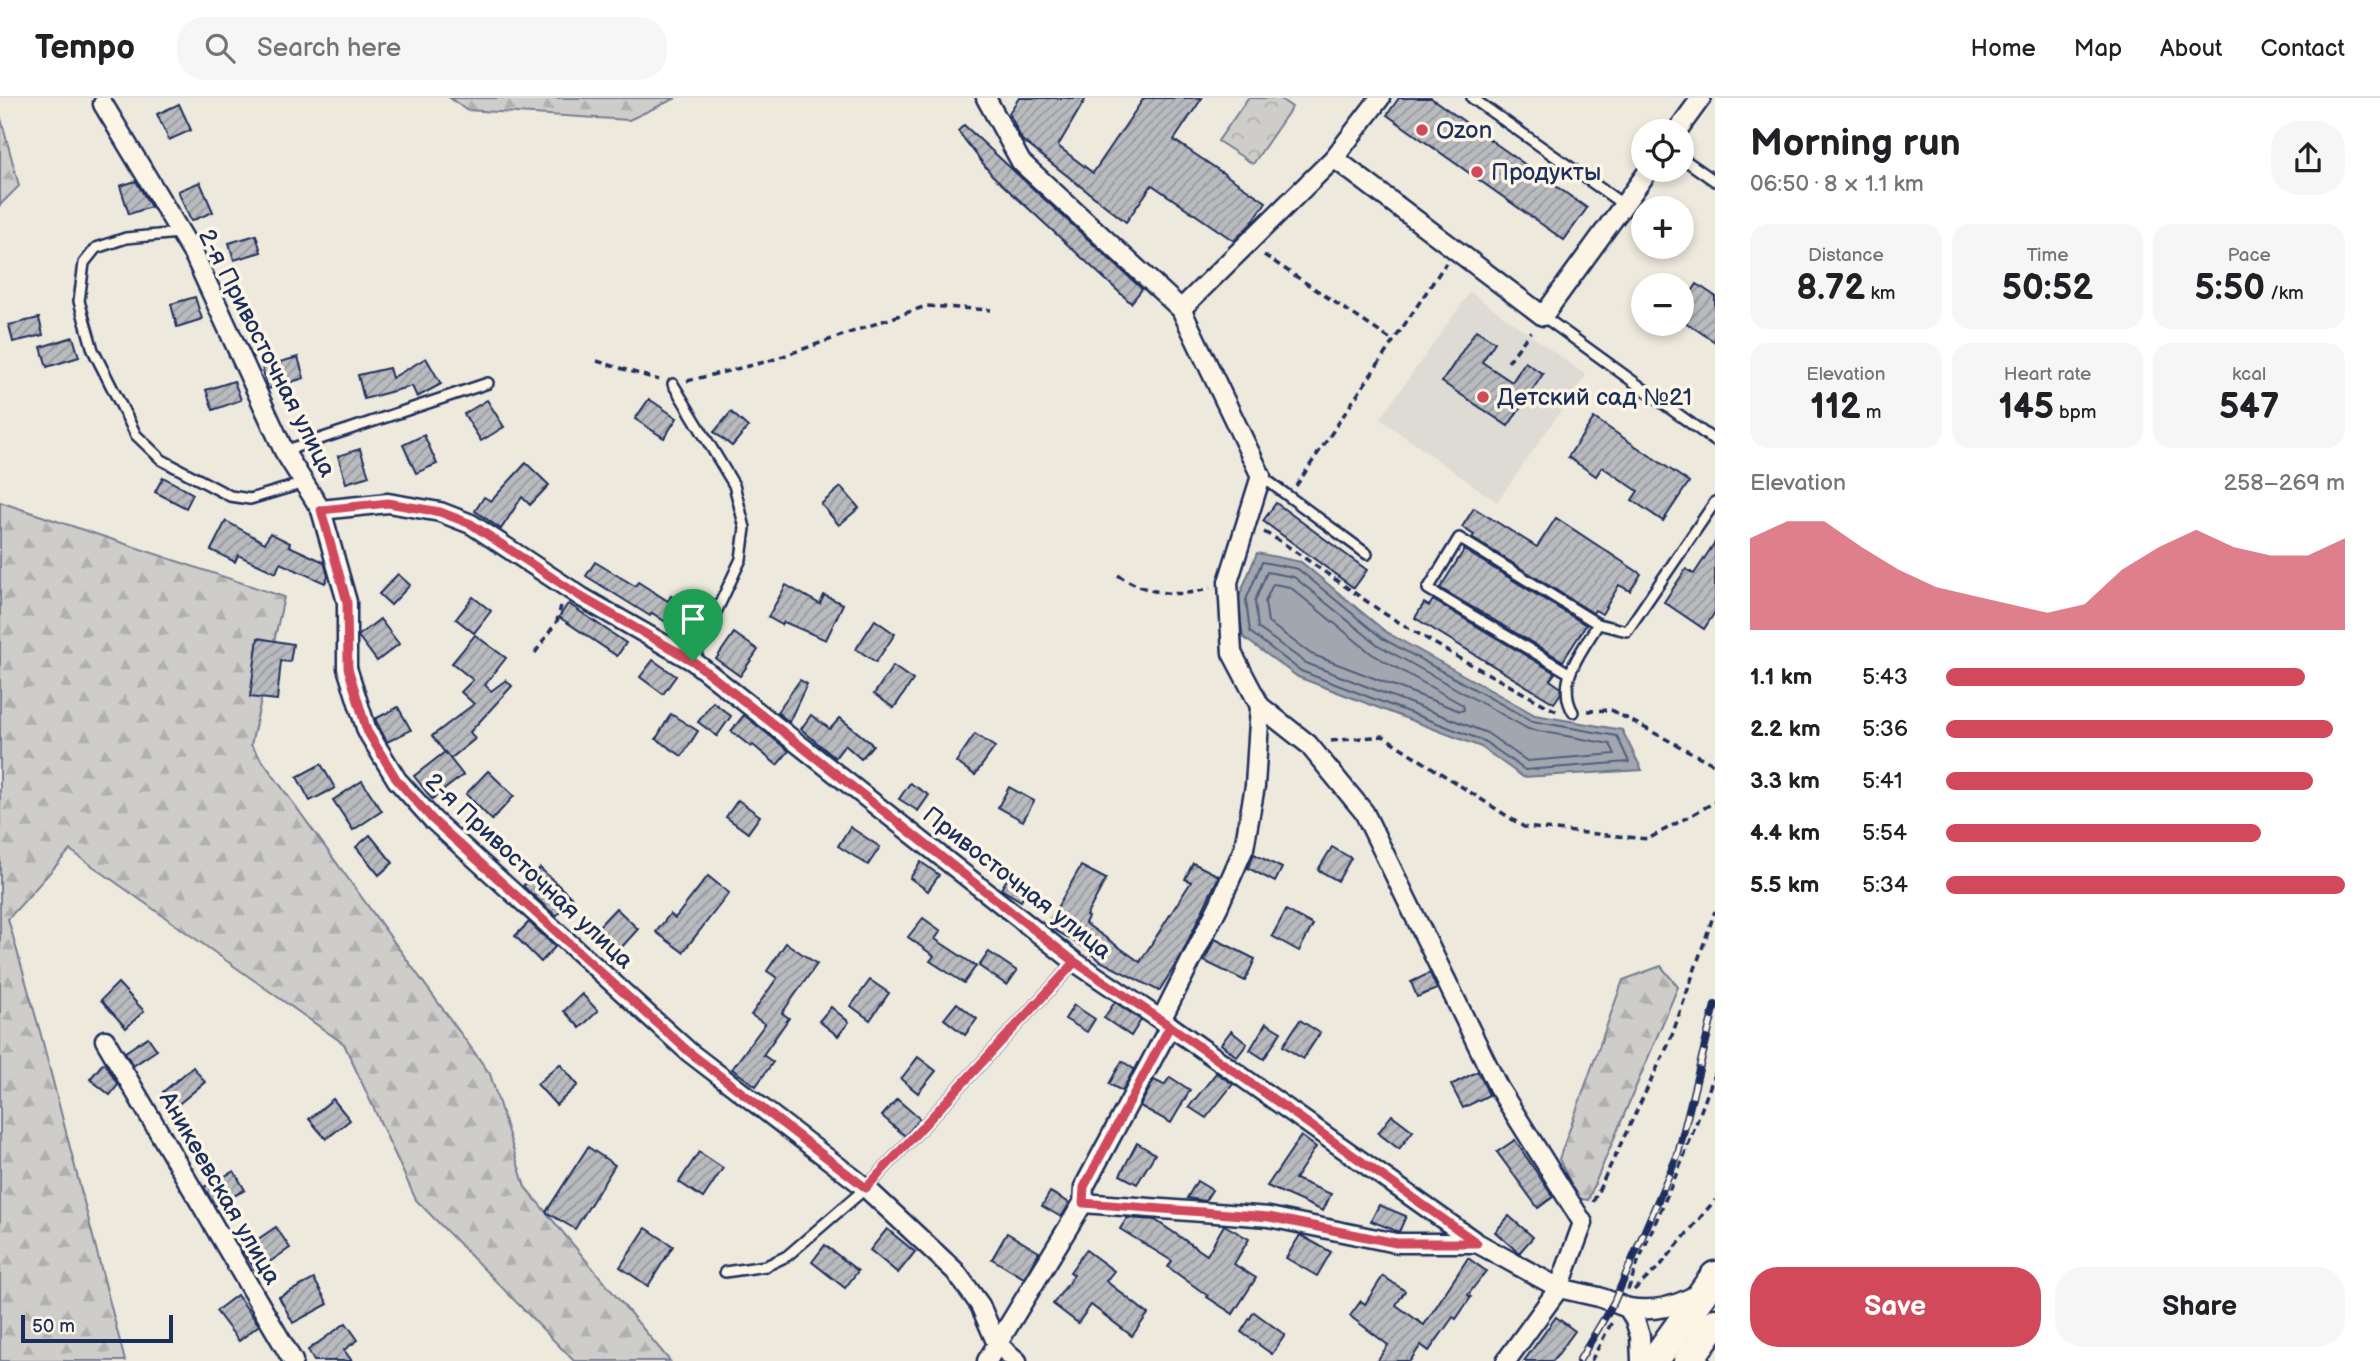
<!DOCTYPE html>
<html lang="en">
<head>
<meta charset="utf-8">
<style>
  body { margin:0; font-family:"Balsamiq Sans",sans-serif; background:#f6f6f6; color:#202124; height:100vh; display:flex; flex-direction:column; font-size:26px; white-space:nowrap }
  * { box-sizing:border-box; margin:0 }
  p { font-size:23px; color:#757577 }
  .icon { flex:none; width:38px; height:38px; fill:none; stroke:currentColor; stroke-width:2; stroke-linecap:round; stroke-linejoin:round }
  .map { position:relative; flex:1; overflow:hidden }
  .sheet { display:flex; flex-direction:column; background:#fff; width:665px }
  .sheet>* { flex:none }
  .fabs { position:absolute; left:1631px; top:21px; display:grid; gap:14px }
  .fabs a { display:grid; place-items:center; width:63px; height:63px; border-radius:50%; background:#fff; box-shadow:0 4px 10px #0003; font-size:35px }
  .scale { position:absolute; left:21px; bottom:18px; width:152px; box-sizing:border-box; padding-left:7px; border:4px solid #1b2f5e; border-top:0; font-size:19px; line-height:24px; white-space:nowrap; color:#1b2f5e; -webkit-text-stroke:5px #fcf5e5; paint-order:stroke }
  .pin { position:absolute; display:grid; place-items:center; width:60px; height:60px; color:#fff; margin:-72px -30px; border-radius:50% 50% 50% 0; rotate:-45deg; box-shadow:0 0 7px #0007 }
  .pin .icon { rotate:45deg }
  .round { display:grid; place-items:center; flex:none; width:74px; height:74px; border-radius:28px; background:#f6f6f6 }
  .head { display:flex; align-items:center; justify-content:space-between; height:119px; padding:0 35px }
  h1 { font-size:38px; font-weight:800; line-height:52px }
  .figures { display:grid; grid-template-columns:repeat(3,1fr); gap:10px; height:119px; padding:7px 35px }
  .figures div { display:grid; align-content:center; border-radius:18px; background:#f6f6f6; text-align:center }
  .figures b { font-size:35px; font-weight:800 }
  .figures small { font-size:19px; font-weight:400 }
  .figures p { font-size:19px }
  .chart { height:196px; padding:14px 35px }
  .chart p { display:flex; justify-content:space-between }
  .chart svg { width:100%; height:126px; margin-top:7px; fill:#d1495b; opacity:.7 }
  .button { display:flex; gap:14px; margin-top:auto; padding:14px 35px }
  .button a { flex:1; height:80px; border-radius:28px; background:#d1495b; color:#fff; font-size:28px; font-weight:800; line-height:80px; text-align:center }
  .button a+a { background:#f6f6f6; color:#202124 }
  ul { padding:0 35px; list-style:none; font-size:23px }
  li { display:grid; grid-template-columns:112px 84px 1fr; align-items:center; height:52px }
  li i { height:18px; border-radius:9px; background:#d1495b }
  header { display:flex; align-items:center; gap:42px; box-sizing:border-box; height:98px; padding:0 35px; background:#fff; border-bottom:2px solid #e0e0e0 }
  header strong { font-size:33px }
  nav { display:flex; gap:38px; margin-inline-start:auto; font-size:24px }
  .search { width:490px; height:63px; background:#f6f6f6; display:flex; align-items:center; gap:18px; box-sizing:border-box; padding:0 24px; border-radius:28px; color:#757577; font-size:26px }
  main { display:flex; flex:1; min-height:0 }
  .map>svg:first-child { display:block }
  .built { fill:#dedbd4 }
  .forest { fill:url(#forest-firs); stroke:#757e94; stroke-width:2 }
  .park { fill:url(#park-crowns); stroke:#757e94; stroke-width:2 }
  .water { fill:#a2a7af; stroke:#6c778f; stroke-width:2 }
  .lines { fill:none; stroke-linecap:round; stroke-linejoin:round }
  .shore { stroke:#515f7e; stroke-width:2 }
  .building { fill:url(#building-hatch); stroke:#1b2f5e; stroke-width:2 }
  .service-casing { stroke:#1b2f5e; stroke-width:14 }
  .minor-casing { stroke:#1b2f5e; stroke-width:23 }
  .primary-casing { stroke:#1b2f5e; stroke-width:33 }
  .path { stroke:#1b2f5e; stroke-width:3.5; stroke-dasharray:7 5; stroke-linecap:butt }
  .service { stroke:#fcf5e5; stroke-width:9 }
  .minor { stroke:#fcf5e5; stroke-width:18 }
  .primary { stroke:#fcf5e5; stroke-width:28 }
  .rail-casing { stroke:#1b2f5e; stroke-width:8 }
  .rail { stroke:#fcf5e5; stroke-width:5; stroke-dasharray:16; stroke-linecap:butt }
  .route-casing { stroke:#fff; stroke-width:14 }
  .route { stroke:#d1495b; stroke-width:9 }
  .poi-dot { fill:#d1495b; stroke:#fcf5e5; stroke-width:2.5 }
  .labels { text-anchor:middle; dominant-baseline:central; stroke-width:7; stroke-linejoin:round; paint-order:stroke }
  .poi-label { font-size:24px; fill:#1b2f5e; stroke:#fcf5e5; text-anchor:start }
  .street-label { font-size:24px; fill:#1b2f5e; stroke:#fcf5e5 }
</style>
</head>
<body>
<header>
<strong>Tempo</strong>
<div class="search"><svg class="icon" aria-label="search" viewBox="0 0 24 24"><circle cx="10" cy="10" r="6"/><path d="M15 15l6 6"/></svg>Search here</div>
<nav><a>Home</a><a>Map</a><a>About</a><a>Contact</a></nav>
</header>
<main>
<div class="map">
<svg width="1715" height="1263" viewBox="0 0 1715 1263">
  <defs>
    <pattern id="forest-firs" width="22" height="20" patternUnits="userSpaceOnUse" patternTransform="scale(1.75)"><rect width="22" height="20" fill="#cfcdca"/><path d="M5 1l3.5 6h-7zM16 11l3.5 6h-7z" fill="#b1b0b0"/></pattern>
    <pattern id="park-crowns" width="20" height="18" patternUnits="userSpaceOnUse" patternTransform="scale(1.75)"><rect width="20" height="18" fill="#cfcdca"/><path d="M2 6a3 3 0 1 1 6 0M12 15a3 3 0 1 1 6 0" fill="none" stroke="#b1b0b0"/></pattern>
    <pattern id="building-hatch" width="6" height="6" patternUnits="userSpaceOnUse" patternTransform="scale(1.75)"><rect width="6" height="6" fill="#babbbe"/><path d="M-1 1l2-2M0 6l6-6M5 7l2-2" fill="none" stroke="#96989e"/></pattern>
  </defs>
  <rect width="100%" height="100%" fill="#eee9dd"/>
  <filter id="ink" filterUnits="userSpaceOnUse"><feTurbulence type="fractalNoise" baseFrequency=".0143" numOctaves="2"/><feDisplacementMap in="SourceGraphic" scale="14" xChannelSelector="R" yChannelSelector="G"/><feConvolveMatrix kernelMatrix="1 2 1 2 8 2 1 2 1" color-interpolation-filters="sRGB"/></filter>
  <g filter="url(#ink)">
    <path class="built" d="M1470 194 1586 277 1497 404 1380 321Z"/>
    <g class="forest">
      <path d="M450 0H676L629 22 466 12Z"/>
      <path d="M0 17 19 88 0 107Z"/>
      <path d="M0 404 284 499 251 647 490 976 525 1089 670 1263H574L416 1102 344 946 70 752 8 821 41 937 125 1263H0Z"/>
      <path d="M1661 868 1678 889 1588 1102 1578 1100 1559 1061 1623 882Z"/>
    </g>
    <path class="park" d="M1248 0H1279L1292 9 1253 66 1218 43Z"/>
    <path class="water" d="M1257 455 1301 464 1386 534 1535 617 1622 632 1642 672 1523 679 1481 649 1298 579 1243 539 1238 501Z"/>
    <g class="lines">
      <g class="shore">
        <path d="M1262 464 1298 471 1382 540 1532 623 1617 638 1629 664 1525 672 1484 643 1301 573 1250 534 1246 502Z"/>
        <path d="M1267 474 1294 479 1378 547 1528 631 1610 646 1615 656 1527 663 1487 635 1306 565 1258 530 1255 503Z"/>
        <path d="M1273 486 1290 489 1372 556 1463 607 1464 612 1460 613 1311 556 1268 524 1265 504Z"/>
      </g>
    </g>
    <g class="building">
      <path d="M1019 0H1086L1058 48 1093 75 1144 0H1202L1174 42 1266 104 1251 126 1234 143 1152 87 1126 124 1022 42 1009 15Z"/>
      <path d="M1399 0H1431L1587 110 1564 142 1387 17Z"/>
      <path d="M179 6 191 32 169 42 157 16Z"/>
      <path d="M964 27 1142 191 1131 205 992 77 958 33Z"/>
      <path d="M136 83 151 109 129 116 120 88Z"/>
      <path d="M200 84 213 114 191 123 178 93Z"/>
      <path d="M256 137 261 154 234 162 229 145Z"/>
      <path d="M1697 186 1715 198V244L1682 222V209Z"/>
      <path d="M195 199 202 221 177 229 171 206Z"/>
      <path d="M39 220 43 237 13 244 9 227Z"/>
      <path d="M1476 232 1495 244 1482 264 1512 284 1525 264 1543 276 1508 328 1442 284Z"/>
      <path d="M73 239 79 259 47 269 41 249Z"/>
      <path d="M298 259 304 280 268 291 262 269Z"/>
      <path d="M426 260 441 286 417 299 412 288 364 301 358 277 389 270 392 280Z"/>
      <path d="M234 283 241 302 213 312 206 292Z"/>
      <path d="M649 301 677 320 664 340 635 321Z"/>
      <path d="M487 302 504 329 481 343 464 316Z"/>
      <path d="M731 314 748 329 732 348 714 334Z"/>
      <path d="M1594 320 1689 384 1663 423 1632 402 1638 393 1602 369 1596 378 1568 359Z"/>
      <path d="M424 337 437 366 416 375 403 347Z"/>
      <path d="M360 351 369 378 346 385 338 358Z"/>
      <path d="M526 365 549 387 530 407 522 399 501 431 475 413 484 399 491 403Z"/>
      <path d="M163 379 193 396 186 410 155 394Z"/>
      <path d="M841 389 859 410 839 427 821 406Z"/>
      <path d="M1276 405 1367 472 1354 490 1263 423Z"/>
      <path d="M1474 410 1537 449 1556 420 1641 476 1630 493 1619 487 1602 516 1595 512 1593 515 1472 440 1474 437 1462 429Z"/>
      <path d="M226 423 265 445 270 435 290 445 289 448 324 464 328 478 325 485 280 465 276 475 238 457 235 464 211 452Z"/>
      <path d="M1715 444V514L1704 531 1664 504 1686 471 1694 476Z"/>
      <path d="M1464 452 1586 527 1563 563 1440 490Z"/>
      <path d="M595 464 635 488 638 484 668 503 671 498 688 509 675 530 652 515 650 518 586 478Z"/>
      <path d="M398 476 410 487 391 507 379 496Z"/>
      <path d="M786 487 820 506 824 497 843 506 826 542 784 524 782 527 768 519Z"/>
      <path d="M473 499 491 513 474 535 456 521Z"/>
      <path d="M1433 502 1555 575 1550 582 1560 589 1561 595 1554 605 1415 520 1424 505 1429 508Z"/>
      <path d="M569 506 626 545 617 558 559 519 567 507Z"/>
      <path d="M380 521 399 546 377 563 358 538Z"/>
      <path d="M875 522 895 536 876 564 856 551Z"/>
      <path d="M734 535 758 552 740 578 716 561Z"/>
      <path d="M475 537 506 560 485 587 491 593 506 582 512 588 470 634 475 641 450 661 432 638 474 606 461 594 473 582 452 565Z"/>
      <path d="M258 540 293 546 290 564 281 563 277 602 250 599Z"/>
      <path d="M653 562 676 578 663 596 640 579Z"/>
      <path d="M893 568 913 582 894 610 874 596Z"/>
      <path d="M800 582 807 586 789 624 777 614Z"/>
      <path d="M713 604 731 618 717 638 698 624Z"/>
      <path d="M398 609 411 632 387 644 375 621Z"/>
      <path d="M671 616 698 633 682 658 656 641Z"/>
      <path d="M744 617 789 653 777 667 753 647 751 649 731 633Z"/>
      <path d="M811 617 830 631 840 620 873 647 861 661 845 647 835 660 801 631Z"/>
      <path d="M975 636 995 649 975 677 956 664Z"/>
      <path d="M445 654 463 677 432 701 414 678Z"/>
      <path d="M321 666 335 690 310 703 297 679Z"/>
      <path d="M488 673 514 698 492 722 466 696Z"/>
      <path d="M362 683 382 713 353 732 333 702Z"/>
      <path d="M910 685 929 697 918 713 899 701Z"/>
      <path d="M1009 689 1034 703 1023 723 998 709Z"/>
      <path d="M738 702 760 718 748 735 726 719Z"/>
      <path d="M850 729 880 749 868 767 838 748Z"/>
      <path d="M370 737 393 765 379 777 356 749Z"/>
      <path d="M1332 749 1351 760 1338 783 1318 772Z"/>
      <path d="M1254 756 1282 770 1275 784 1248 770Z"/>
      <path d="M921 764 939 777 928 793 910 780Z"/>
      <path d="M1193 765 1219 778 1181 858 1159 893 1100 863 1090 855 1091 854 1047 827 1081 768 1106 781 1086 818 1088 819 1085 825 1140 864 1191 784 1185 781Z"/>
      <path d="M540 770 573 801 556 818 523 788Z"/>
      <path d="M708 778 729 795 683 854 656 834 670 816 675 820Z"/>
      <path d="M1009 778 1029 789 1021 803 1001 791Z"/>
      <path d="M616 810 638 831 620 851 597 830Z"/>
      <path d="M1286 812 1313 827 1299 853 1272 838Z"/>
      <path d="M923 820 941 833 935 841 976 868 964 885 930 863 934 858 908 839Z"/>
      <path d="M529 824 555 849 541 864 515 838Z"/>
      <path d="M1215 841 1255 861 1245 883 1204 863Z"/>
      <path d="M786 845 817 866 782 915 789 920 763 957 773 964 756 988 732 971 765 926 751 917 777 880 767 873Z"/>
      <path d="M989 854 1017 873 1007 887 979 868Z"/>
      <path d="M1430 875 1437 891 1417 899 1411 884Z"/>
      <path d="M870 882 889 895 870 922 851 908Z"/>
      <path d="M118 885 144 913 126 930 101 902Z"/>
      <path d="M582 896 598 913 580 930 564 913Z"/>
      <path d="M1115 904 1141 922 1131 938 1104 920Z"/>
      <path d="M957 905 977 921 965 937 944 921Z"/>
      <path d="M1074 907 1095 921 1087 934 1065 921Z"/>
      <path d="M831 909 849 924 838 938 819 923Z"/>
      <path d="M1300 922 1320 935 1303 961 1283 948Z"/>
      <path d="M1266 925 1281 934 1264 961 1250 952Z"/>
      <path d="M1231 933 1247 946 1237 959 1221 946Z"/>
      <path d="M148 939 157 952 133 968 125 954Z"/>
      <path d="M918 959 936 973 918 995 901 981Z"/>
      <path d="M1122 963 1134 971 1122 993 1109 986Z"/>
      <path d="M103 965 106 967 118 987 110 997 90 981Z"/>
      <path d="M560 966 578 987 556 1007 537 986Z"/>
      <path d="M193 969 205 984 175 1009 163 994Z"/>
      <path d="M1478 973 1489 997 1463 1010 1451 987Z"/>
      <path d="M1216 975 1233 986 1206 1020 1189 1009Z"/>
      <path d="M1170 979 1190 992 1171 1025 1140 1008 1154 982 1164 987Z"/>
      <path d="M333 1001 350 1022 326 1041 309 1021Z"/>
      <path d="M897 1001 920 1021 905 1038 882 1018Z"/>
      <path d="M1392 1017 1413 1033 1399 1051 1378 1035Z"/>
      <path d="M1301 1038 1316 1049 1295 1081 1331 1096 1323 1113 1267 1088Z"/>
      <path d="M1515 1042 1553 1099 1538 1110 1497 1054Z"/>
      <path d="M1137 1045 1155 1056 1137 1086 1120 1077Z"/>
      <path d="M588 1049 615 1067 575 1131 546 1114Z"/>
      <path d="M699 1054 723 1070 703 1100 679 1084Z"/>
      <path d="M234 1073 245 1092 215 1108 204 1089Z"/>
      <path d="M1197 1083 1212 1092 1205 1103 1187 1100Z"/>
      <path d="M1050 1094 1070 1105 1061 1119 1042 1108Z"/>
      <path d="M1379 1107 1406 1118 1399 1134 1371 1123Z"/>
      <path d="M1509 1118 1533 1139 1519 1155 1495 1134Z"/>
      <path d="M1127 1120 1155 1122 1207 1157 1224 1127 1249 1141 1234 1166 1256 1180 1233 1216 1207 1199 1208 1198 1168 1169 1172 1163 1120 1131Z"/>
      <path d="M276 1129 290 1150 256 1173 242 1152Z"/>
      <path d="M646 1130 673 1148 648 1188 620 1169Z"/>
      <path d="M887 1131 915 1154 898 1175 870 1152Z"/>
      <path d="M1007 1135 1039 1154 1024 1180 992 1161Z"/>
      <path d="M1300 1137 1331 1154 1317 1178 1286 1160Z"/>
      <path d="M825 1147 858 1173 845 1190 812 1164Z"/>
      <path d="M1086 1152 1114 1173 1106 1183 1148 1216 1132 1238 1091 1207 1078 1225 1053 1206 1074 1177 1070 1174Z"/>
      <path d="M1468 1160 1486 1173 1468 1197 1471 1199 1456 1221 1453 1219 1429 1253 1421 1247 1410 1263H1377L1388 1247 1350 1218 1361 1203 1365 1206 1383 1178 1405 1193 1396 1207 1424 1227Z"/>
      <path d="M314 1181 328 1206 293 1225 279 1199Z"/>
      <path d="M237 1197 259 1227 239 1243 216 1213Z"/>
      <path d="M1254 1214 1285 1237 1272 1256 1241 1234Z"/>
      <path d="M1556 1219 1575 1233 1553 1263H1524Z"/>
      <path d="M346 1225 358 1242 344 1252 352 1263H314L308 1252Z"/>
    </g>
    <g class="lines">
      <defs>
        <g id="service">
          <path d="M1472 0 1624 107"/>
          <path d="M1682 60 1715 83"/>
          <path d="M179 135 126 140 96 150 84 165 79 203 93 252 136 337 162 362 230 398 250 401 304 385"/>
          <path d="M1543 218 1715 343"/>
          <path d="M673 286 734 387 745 430 741 461 693 563"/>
          <path d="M284 353 488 285"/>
          <path d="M1261 378 1367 456"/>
          <path d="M1569 575 1428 491 1459 440 1598 526 1627 533 1715 404"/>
          <path d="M1573 614C1555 583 1583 552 1598 526"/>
          <path d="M725 1174 766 1168 787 1158 866 1090 1075 864"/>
        </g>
        <g id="minor">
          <path d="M986 0 1021 64 1181 211 1261 378 1228 484 1232 555 1260 608 1308 646 1364 714 1498 989 1583 1125 1559 1190 1506 1263"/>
          <path d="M103 6 195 159 284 353 321 412 347 504V570L367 633 397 682 433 722 689 954 866 1090 955 1173 980 1207 997 1246 1017 1263"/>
          <path d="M1677 33 1701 0"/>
          <path d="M1334 60 1543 218 1649 72"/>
          <path d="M1181 211 1334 60 1380 0"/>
          <path d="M321 412 388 405 440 414 471 426 583 500 693 563 1075 864 1170 928 1477 1145 1559 1190 1599 1199 1628 1210 1635 1222 1640 1238 1641 1263"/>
          <path d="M1161 922 1219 807 1244 750 1255 688 1260 608"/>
          <path d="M105 942 293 1263"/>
          <path d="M1083 1105 1269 1119 1396 1145H1477"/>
          <path d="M1628 1210C1655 1214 1674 1209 1698 1196"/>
          <path d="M987 1263 1083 1105 1084 1089 1170 928"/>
        </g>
        <g id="primary">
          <path d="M1654 1263 1715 1178"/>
          <path d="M1688 1263 1715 1225"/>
        </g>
      </defs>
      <use href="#service" class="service-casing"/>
      <use href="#minor" class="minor-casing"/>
      <use href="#primary" class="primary-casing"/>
      <g class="path">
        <path d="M1264 157 1393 243"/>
        <path d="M597 263 659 282"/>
        <path d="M1508 264 1531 233"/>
        <path d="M687 283 769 263 926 208 991 212"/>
        <path d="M1296 388 1446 165"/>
        <path d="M1264 434 1280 443 1385 516 1461 561 1558 614"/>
        <path d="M1118 477C1145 495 1178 501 1210 490"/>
        <path d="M535 555 557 523 561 508"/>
        <path d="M1587 613 1611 612 1715 667"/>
        <path d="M1331 643 1383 638 1524 729 1648 741 1715 704"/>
        <path d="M1593 1104 1670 943 1715 813"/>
        <path d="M1628 1192 1638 1164 1683 1061 1715 975"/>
        <path d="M1634 1192 1660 1168 1715 1102"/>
        <path d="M1591 1263 1613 1222"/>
      </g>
      <use href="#service" class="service"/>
      <use href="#minor" class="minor"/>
      <use href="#primary" class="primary"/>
      <defs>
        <path id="rail" d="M1579 1263 1614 1204 1678 1056 1715 907"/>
      </defs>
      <use href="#rail" class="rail-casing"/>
      <use href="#rail" class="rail"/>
    </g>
  </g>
  <g class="lines" filter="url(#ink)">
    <defs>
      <path id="route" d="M693 563 583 500 471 426 440 414 388 405 321 412 347 504 348 570 367 633 397 682 433 722 689 954 866 1090 1075 864 1170 928 1084 1089 1083 1105 1269 1119 1396 1145H1477L1170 928 1161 922 1075 864 693 563"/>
    </defs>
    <use href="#route" class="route-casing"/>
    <use href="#route" class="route"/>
  </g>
  <g class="poi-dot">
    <circle cx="1422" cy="32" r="7"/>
    <circle cx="1477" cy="74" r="7"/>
    <circle cx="1483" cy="299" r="7"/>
  </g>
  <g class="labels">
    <g class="poi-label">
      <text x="1436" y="32">Ozon</text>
      <text x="1491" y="74">Продукты</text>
      <text x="1497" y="299">Детский сад №21</text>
    </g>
    <g class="street-label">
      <text transform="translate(267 255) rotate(63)">2-я Привосточная улица</text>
      <text transform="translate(529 773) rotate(43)">2-я Привосточная улица</text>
      <text transform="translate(1017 785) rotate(38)">Привосточная улица</text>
      <text transform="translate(220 1090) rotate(60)">Аникеевская улица</text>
    </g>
  </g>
</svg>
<div class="fabs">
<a><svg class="icon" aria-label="locate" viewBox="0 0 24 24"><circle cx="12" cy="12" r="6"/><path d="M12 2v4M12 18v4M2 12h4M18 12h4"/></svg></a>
<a>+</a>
<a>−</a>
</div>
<div class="scale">50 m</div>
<div class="pin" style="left:693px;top:563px;background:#1e9e55"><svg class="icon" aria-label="arrive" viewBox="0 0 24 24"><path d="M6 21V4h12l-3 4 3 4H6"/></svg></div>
</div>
<section class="sheet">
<div class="head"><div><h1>Morning run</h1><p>06:50 · 8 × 1.1 km</p></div><a class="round"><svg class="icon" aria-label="share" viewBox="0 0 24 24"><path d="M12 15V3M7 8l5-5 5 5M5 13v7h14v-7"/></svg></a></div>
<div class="figures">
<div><p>Distance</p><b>8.72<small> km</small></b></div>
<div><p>Time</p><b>50:52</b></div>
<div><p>Pace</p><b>5:50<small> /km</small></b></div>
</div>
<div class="figures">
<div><p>Elevation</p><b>112<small> m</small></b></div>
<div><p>Heart rate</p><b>145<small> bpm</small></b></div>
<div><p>kcal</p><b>547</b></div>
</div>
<div class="chart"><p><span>Elevation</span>258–269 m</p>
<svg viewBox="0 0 160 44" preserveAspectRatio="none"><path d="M0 44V12L10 6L20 6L30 15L40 23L50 29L60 32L70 35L80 38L90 35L100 23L110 15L120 9L130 15L140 18L150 18L160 12V44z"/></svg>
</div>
<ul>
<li><b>1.1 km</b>5:43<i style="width:90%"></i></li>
<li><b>2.2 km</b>5:36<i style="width:97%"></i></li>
<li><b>3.3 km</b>5:41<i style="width:92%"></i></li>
<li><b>4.4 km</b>5:54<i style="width:79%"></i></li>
<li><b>5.5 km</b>5:34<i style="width:100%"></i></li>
</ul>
<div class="button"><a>Save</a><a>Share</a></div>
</section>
</main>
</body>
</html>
